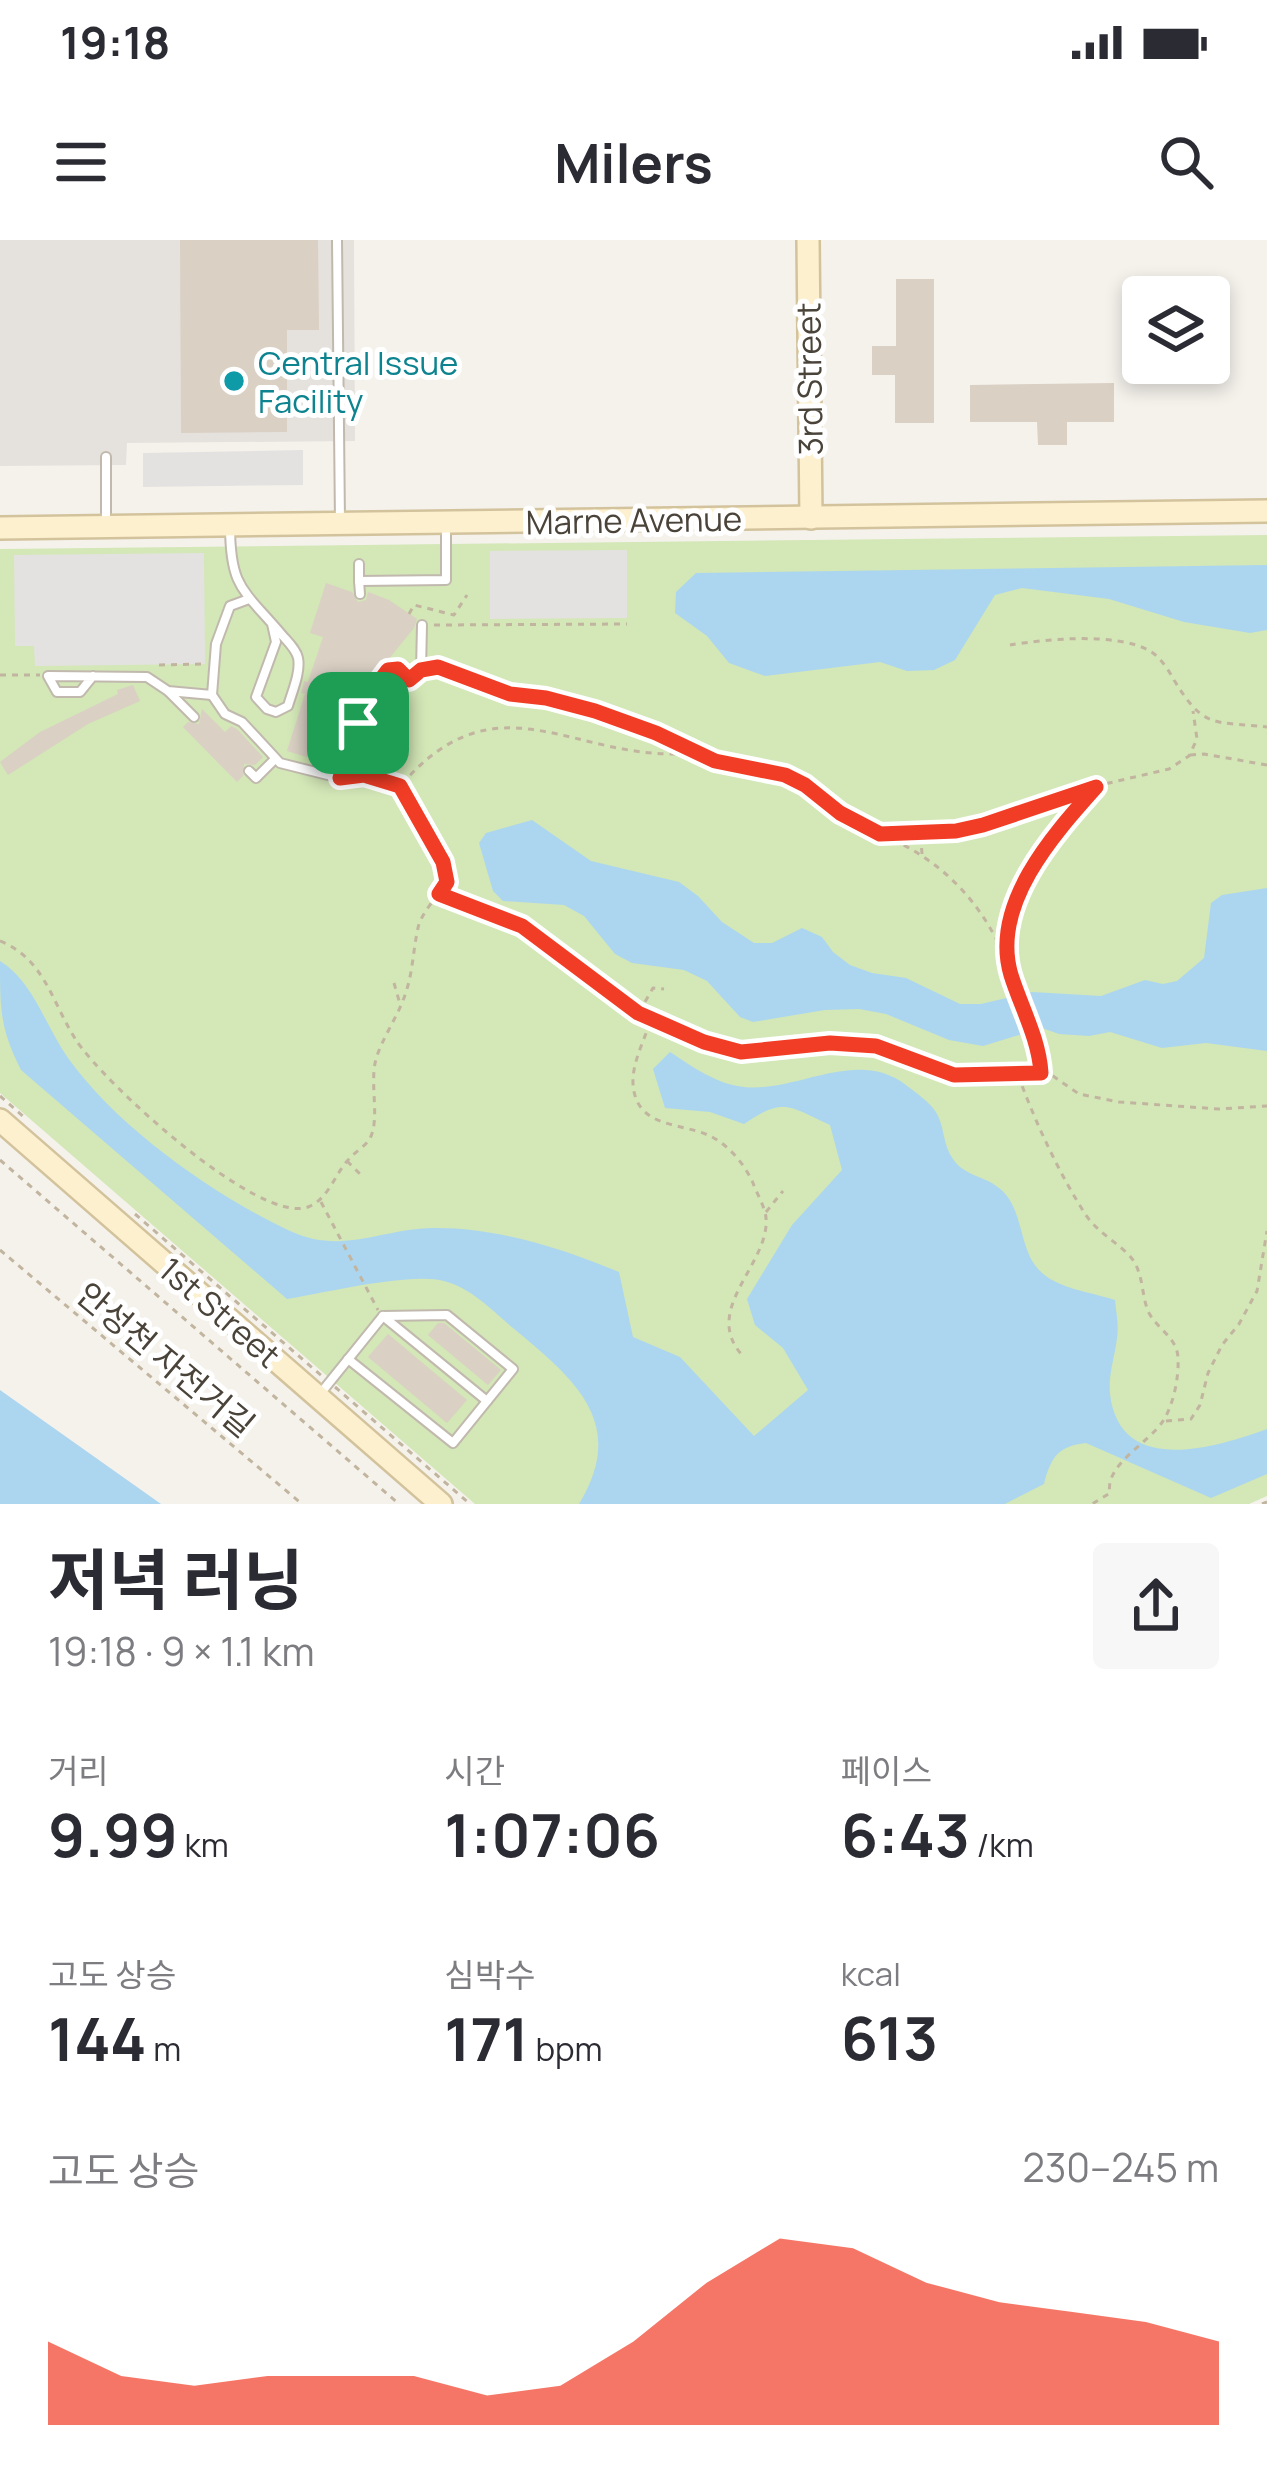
<!DOCTYPE html>
<html lang="ko">
<head>
<meta charset="utf-8">
<style>
  body { margin:0; font-family:Manrope,"Noto Sans KR",sans-serif; background:#f7f7f7; color:#2b2b33; height:100vh; display:flex; flex-direction:column; font-size:45px; white-space:nowrap }
  * { box-sizing:border-box; margin:0 }
  p { font-size:39px; color:#7c7c81 }
  .icon { flex:none; width:66px; height:66px; fill:none; stroke:currentColor; stroke-width:2; stroke-linecap:round; stroke-linejoin:round }
  .map { position:relative; height:1264px; overflow:hidden }
  .side { display:flex; flex-direction:column; background:#fff; flex:1 }
  .side>* { flex:none }
  .controls { position:absolute; left:1122px; top:36px; display:grid; gap:24px }
  .controls a { display:grid; place-items:center; width:108px; height:108px; border-radius:12px; background:#fff; box-shadow:0 6px 18px #0003; font-size:60px }
  .pin { position:absolute; display:grid; place-items:center; width:102px; height:102px; color:#fff; margin:-51px; border-radius:24px; box-shadow:0 6px 18px #0006 }
  .round { display:grid; place-items:center; flex:none; width:126px; height:126px; border-radius:12px; background:#f7f7f7 }
  .head { display:flex; align-items:center; justify-content:space-between; height:204px; padding:0 48px }
  h1 { font-size:66px; font-weight:700; line-height:90px }
  .stats { display:grid; grid-template-columns:repeat(3,1fr); gap:18px; height:204px; padding:12px 48px }
  .stats div { display:grid; align-content:center }
  .stats b { font-size:60px; font-weight:700 }
  .stats small { font-size:33px; font-weight:400 }
  .stats p { font-size:33px }
  .chart { height:336px; padding:24px 48px }
  .chart p { display:flex; justify-content:space-between }
  .chart svg { width:100%; height:216px; margin-top:12px; fill:#f23d26; opacity:.7 }
  .status { display:flex; justify-content:space-between; align-items:center; height:84px; padding:0 60px; background:#fff; direction:ltr }
  .status svg { height:33px; fill:currentColor }
  header { display:flex; justify-content:space-between; align-items:center; height:156px; padding:0 48px; background:#fff; font-size:54px; font-weight:700 }
  .map>svg:first-child { display:block }
  .industrial { fill:#e5e1dd }
  .green { fill:#d3e7b7 }
  .parking { fill:#e4e2e0 }
  .water { fill:#acd6ef }
  .building { fill:#dad0c4 }
  .lines { fill:none; stroke-linecap:round; stroke-linejoin:round }
  .lane-casing { stroke:#c1b9ae; stroke-width:12 }
  .secondary-casing { stroke:#d3c39d; stroke-width:26 }
  .path { stroke:#c2b5a0; stroke-width:3; stroke-dasharray:6 6; stroke-linecap:butt }
  .lane { stroke:#fff; stroke-width:8 }
  .secondary { stroke:#fdf0ce; stroke-width:21 }
  .route-casing { stroke:#fff; stroke-width:24 }
  .route { stroke:#f23d26; stroke-width:15 }
  .culture-dot { fill:#0f9aa8; stroke:#fff; stroke-width:4.5 }
  .labels { text-anchor:middle; dominant-baseline:central; stroke-width:10; stroke-linejoin:round; paint-order:stroke }
  .culture-label { font-size:33px; fill:#0d838f; stroke:#fff; text-anchor:start }
  .street-label { font-size:33px; fill:#4a4339; stroke:#fff }
</style>
</head>
<body>
<div class="status"><b>19:18</b><svg viewBox="0 0 49 12"><path d="M0 12V9h3v3zM5 12V6h3v6zM10 12V3h3v9zM15 12V0h3v12zM26 1h20v11H26zM47 4h2v5h-2z"/></svg></div>
<header><svg class="icon" aria-label="menu" viewBox="0 0 24 24"><path d="M4 6h16M4 12h16M4 18h16"/></svg>Milers<svg class="icon" aria-label="search" viewBox="0 0 24 24"><circle cx="10" cy="10" r="6"/><path d="M15 15l6 6"/></svg></header>
<div class="map">
<svg width="1267" height="1264" viewBox="0 0 1267 1264">
  <rect width="100%" height="100%" fill="#f5f2ec"/>
  <path class="industrial" d="M0 0H354L355 201 127 203 126 225 0 226Z"/>
  <path class="green" d="M1267 295V1256L1249 1264H475L0 853V309Z"/>
  <g class="parking">
    <path d="M303 210V245L143 247V213Z"/>
    <path d="M627 310V378L490 379V311Z"/>
    <path d="M204 313 205 424 35 426 34 406H15L14 315Z"/>
  </g>
  <g class="water">
    <path d="M1267 325V390L1250 393 1184 382 1109 359 1022 348 995 355 955 420 934 430 907 431 880 422 765 436 729 423 707 396 675 373 676 352 696 333Z"/>
    <path d="M532 580 591 621 679 642 698 656 722 682 754 703H772L802 688 822 697 833 712 850 725 872 733 906 738 960 764H981L1032 752 1101 756 1145 740 1163 744 1177 741 1204 718 1211 663 1222 655 1267 648V811L1206 803 1162 808 1110 792 1089 796 1059 794 1042 788 983 806 949 800 886 774 859 769 825 770 753 782 740 777 707 741 684 730 632 723 615 714 584 676 564 665 503 661 493 651 479 603 486 593Z"/>
    <path d="M0 721C33 741 46 787 68 818 117 887 213 955 290 991 342 1015 380 989 433 988 495 987 562 1008 619 1032L633 1097 680 1117 754 1196 808 1150 783 1108 755 1085 747 1059 792 985 842 930 830 885C789 866 783 857 744 884L710 872 665 868 653 829 670 812C693 827 716 844 744 847 797 853 856 807 906 845 915 852 934 865 938 876 945 891 943 905 953 919 964 936 985 936 999 948 1024 967 1018 1008 1039 1030 1057 1049 1091 1052 1115 1060 1116 1072 1119 1085 1117 1098 1115 1116 1108 1135 1110 1154 1120 1238 1217 1207 1267 1189V1234L1211 1258 1086 1203C1058 1206 1051 1217 1044 1244L1005 1264H579C629 1182 573 1138 513 1088 492 1070 471 1048 444 1041 411 1032 324 1053 287 1059L21 830C0 788 0 770 0 721Z"/>
    <path d="M0 1150 161 1264H0Z"/>
  </g>
  <g class="building">
    <path d="M180 0H318L319 90H287V192L181 193Z"/>
    <path d="M896 39H934V183H895V135H872V106H896Z"/>
    <path d="M1114 143V182H1067V205H1038L1037 182H970V145Z"/>
    <path d="M326 343 352 352 358 362 366 360 368 352 389 360 417 379 414 388 357 458 335 526 287 511 305 454 301 453 304 441 308 442 323 397 310 393Z"/>
    <path d="M133 445 140 461 88 484 8 535 0 522 40 492 118 454 117 450Z"/>
    <path d="M202 469 225 492 231 486 237 489 263 517 255 525 244 524 243 536 237 542 183 487 188 482 199 484Z"/>
    <path d="M438 1083H444L501 1130 488 1145 428 1095Z"/>
    <path d="M388 1094 467 1160 447 1183 368 1117Z"/>
  </g>
  <g class="lines">
    <defs>
      <g id="lane">
        <path d="M337 0 340 282"/>
        <path d="M106 217V285"/>
        <path d="M230 285C230 348 243 349 282 395 288 402 296 409 298 418 301 432 292 452 288 466L276 472 267 469 256 457 276 402 272 384"/>
        <path d="M359 324V341L446 340V284"/>
        <path d="M359 341 360 354"/>
        <path d="M249 359 230 366 216 404 212 455 225 474 242 482 280 523 340 538 364 462 388 430 397 429 409 440 358 483"/>
        <path d="M93 436 80 452H57L48 436 147 437 168 451 212 455"/>
        <path d="M409 440 421 430 422 385"/>
        <path d="M169 452 194 477"/>
        <path d="M249 531 256 538 275 519"/>
        <path d="M384 1077 487 1161"/>
        <path d="M348 1119 453 1203 513 1129 447 1075 383 1076"/>
        <path d="M320 1154 383 1076"/>
      </g>
      <g id="secondary">
        <path d="M808 0 811 278"/>
        <path d="M0 288 1267 271"/>
        <path d="M0 880 441 1264"/>
      </g>
    </defs>
    <use href="#lane" class="lane-casing"/>
    <use href="#secondary" class="secondary-casing"/>
    <g class="path">
      <path d="M409 374 414 365 454 375 467 355"/>
      <path d="M434 385 627 384"/>
      <path d="M1010 405C1046 399 1117 392 1150 411 1160 417 1168 429 1174 440 1204 489 1212 481 1267 487"/>
      <path d="M159 425 205 424"/>
      <path d="M430 428 452 431 510 454 546 458 595 471 655 493 715 522 785 535 805 545 840 573 880 594 956 591 984 585 1079 550 1169 529 1189 516 1197 499 1193 471"/>
      <path d="M0 435H40"/>
      <path d="M1190 515 1204 514 1267 525"/>
      <path d="M402 544C500 432 575 524 693 513"/>
      <path d="M1046 562 1062 570 1064 584"/>
      <path d="M882 595C941 619 982 662 1006 720"/>
      <path d="M922 614 921 600 931 593"/>
      <path d="M441 654 522 687 655 782 741 812 830 803 876 806 954 835 1050 834 1079 854 1119 862 1219 869 1267 866"/>
      <path d="M0 701C45 719 52 763 76 800 103 842 258 985 308 967 329 959 335 933 349 919 355 912 364 907 369 900 381 881 369 844 376 819 383 796 399 775 406 752 413 731 413 710 418 688 421 673 438 656 447 642 441 606 412 580 401 546L364 535 350 538"/>
      <path d="M394 743 400 764"/>
      <path d="M639 772 653 748 664 749"/>
      <path d="M650 782C644 801 632 823 633 844 636 889 681 882 710 896 729 905 745 925 753 943 757 954 765 967 766 978 770 1024 701 1069 742 1115"/>
      <path d="M1041 831C1039 796 1019 765 1010 732 992 663 1051 596 1094 549"/>
      <path d="M1018 835C1035 881 1056 927 1082 969 1094 990 1111 998 1127 1013 1145 1030 1140 1054 1149 1073 1158 1090 1178 1098 1178 1119 1179 1138 1173 1166 1163 1181 1149 1203 1104 1225 1110 1253L1092 1264"/>
      <path d="M0 856 24 877"/>
      <path d="M0 920 399 1264"/>
      <path d="M347 921 362 936"/>
      <path d="M321 962 378 1070"/>
      <path d="M766 972 783 951"/>
      <path d="M135 974 323 1137"/>
      <path d="M0 1010 302 1264"/>
      <path d="M335 1147 470 1264"/>
      <path d="M1166 1181 1191 1179 1200 1165 1208 1133 1222 1105 1239 1084 1257 1051 1267 991"/>
      <path d="M1262 1264 1267 1262"/>
    </g>
    <use href="#lane" class="lane"/>
    <use href="#secondary" class="secondary"/>
  </g>
  <g class="lines">
    <defs>
      <path id="route" d="M438 427 510 454 546 458 595 471 656 493 715 521 785 535 805 545 840 573 880 594 956 591 983 585 1096 547C1053 595 990 665 1011 735 1021 767 1039 799 1041 833L954 835 876 806 830 803 741 812 704 802 638 773 522 686 439 654 447 642 443 622 400 546 364 535 340 538 364 462 388 430 398 429 409 440 421 430Z"/>
    </defs>
    <use href="#route" class="route-casing"/>
    <use href="#route" class="route"/>
  </g>
  <circle class="culture-dot" cx="234" cy="141" r="12"/>
  <g class="labels">
    <g class="culture-label">
      <text x="258" y="122">Central Issue<tspan x="258" dy="38">Facility</tspan></text>
    </g>
    <g class="street-label">
      <text transform="translate(809 139) rotate(-91)">3rd Street</text>
      <text transform="translate(634 280) rotate(-1)">Marne Avenue</text>
      <text transform="translate(220 1072) rotate(41)">1st Street</text>
      <text transform="translate(166 1119) rotate(40)">안성천 자전거길</text>
    </g>
  </g>
</svg>
<div class="controls">
<a><svg class="icon" aria-label="layers" viewBox="0 0 24 24"><path d="M12 4l9 5-9 5-9-5zM3 14l9 5 9-5"/></svg></a>
</div>
<div class="pin" style="left:358px;top:483px;background:#1e9e55"><svg class="icon" aria-label="arrive" viewBox="0 0 24 24"><path d="M6 21V4h12l-3 4 3 4H6"/></svg></div>
</div>
<section class="side">
<div class="head"><div><h1>저녁 러닝</h1><p>19:18 · 9 × 1.1 km</p></div><a class="round"><svg class="icon" aria-label="share" viewBox="0 0 24 24"><path d="M12 15V3M7 8l5-5 5 5M5 13v7h14v-7"/></svg></a></div>
<div class="stats">
<div><p>거리</p><b>9.99<small> km</small></b></div>
<div><p>시간</p><b>1:07:06</b></div>
<div><p>페이스</p><b>6:43<small> /km</small></b></div>
</div>
<div class="stats">
<div><p>고도 상승</p><b>144<small> m</small></b></div>
<div><p>심박수</p><b>171<small> bpm</small></b></div>
<div><p>kcal</p><b>613</b></div>
</div>
<div class="chart"><p><span>고도 상승</span>230–245 m</p>
<svg viewBox="0 0 160 44" preserveAspectRatio="none"><path d="M0 44V27L10 34L20 36L30 34L40 34L50 34L60 38L70 36L80 27L90 15L100 6L110 8L120 15L130 19L140 21L150 23L160 27V44z"/></svg>
</div>
</section>
</body>
</html>
